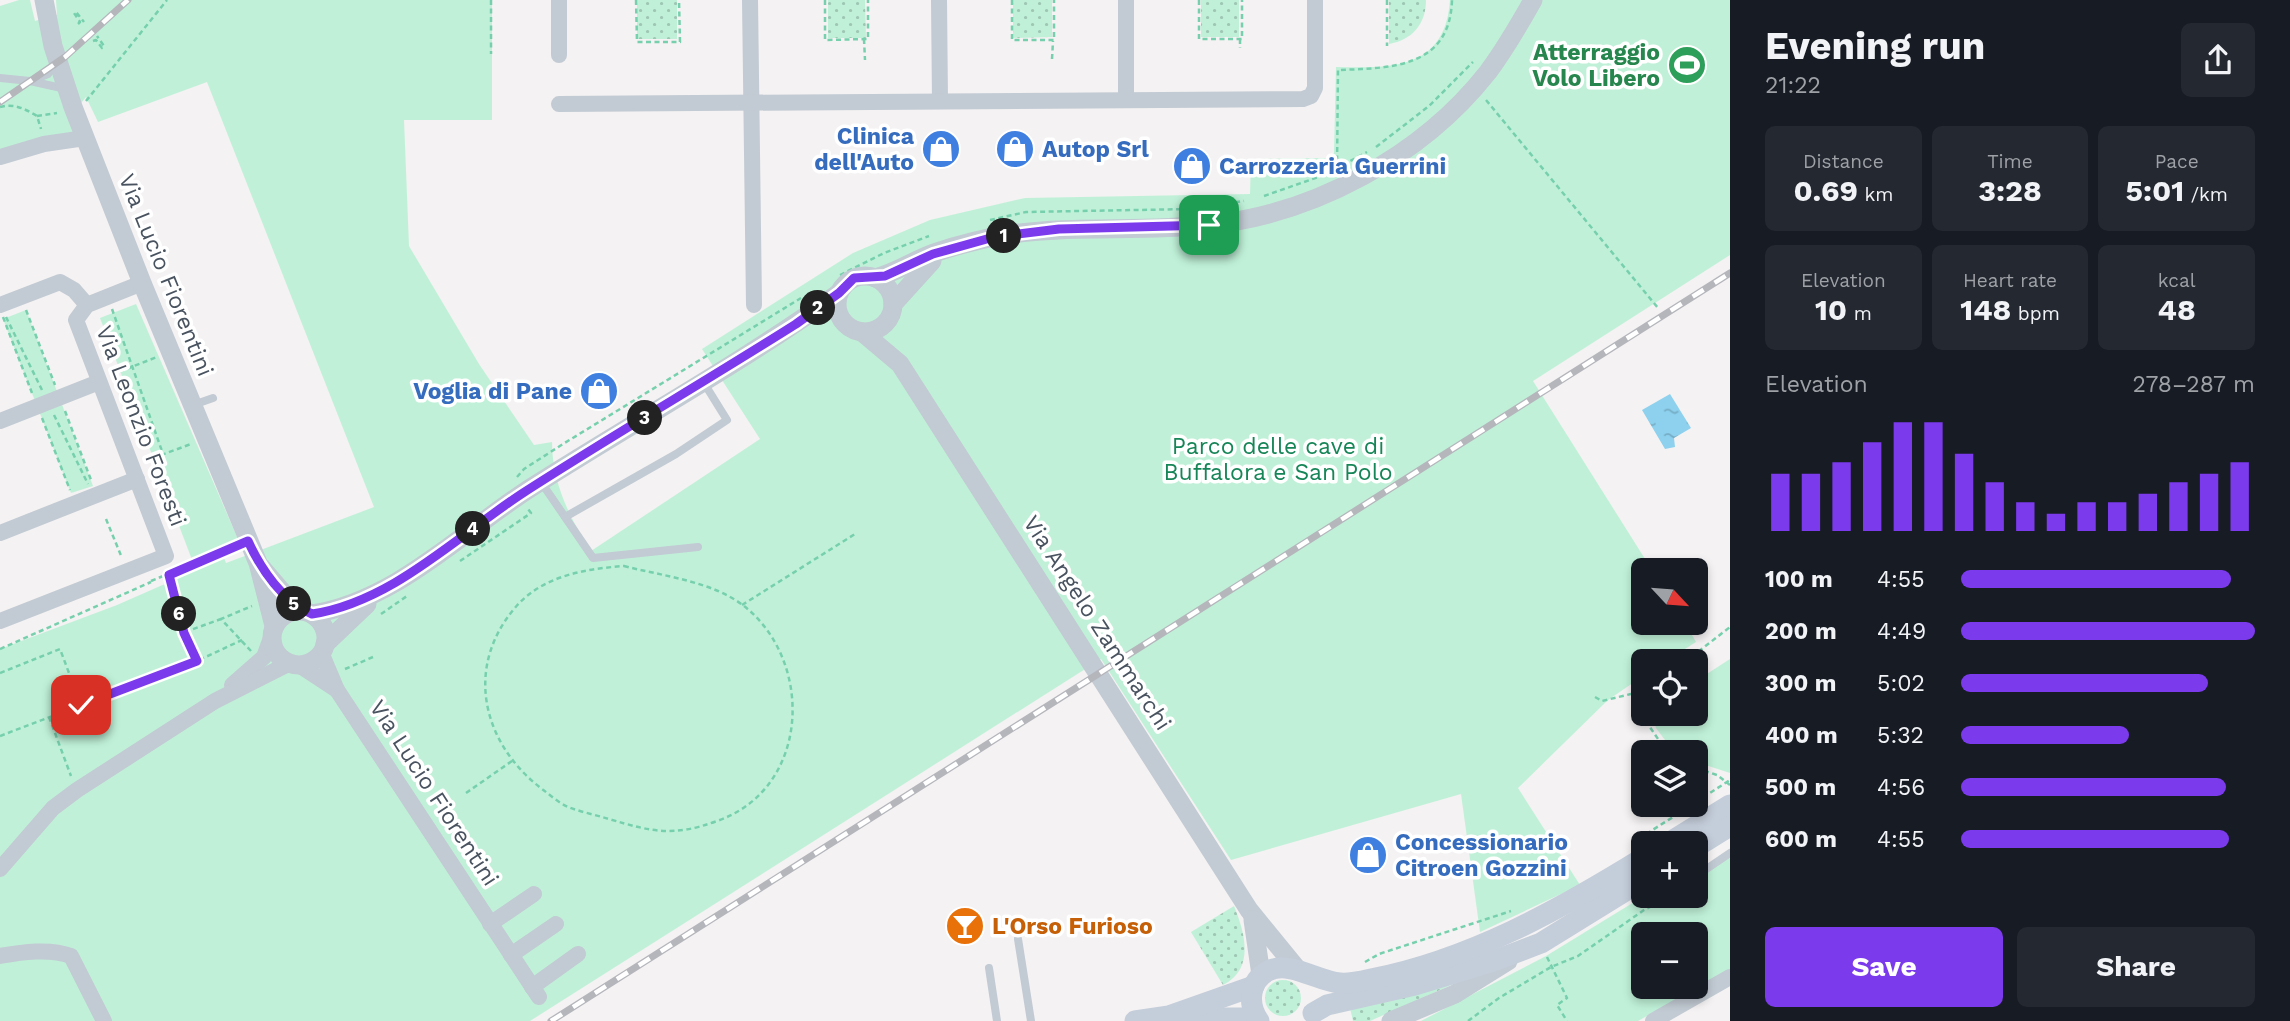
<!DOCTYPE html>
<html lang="en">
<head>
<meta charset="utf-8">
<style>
  body { margin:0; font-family:"Work Sans",sans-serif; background:#242831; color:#f1f3f6; height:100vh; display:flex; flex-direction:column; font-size:26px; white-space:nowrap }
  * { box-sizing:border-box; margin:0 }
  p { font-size:23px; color:#9ea1a6 }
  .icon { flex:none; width:38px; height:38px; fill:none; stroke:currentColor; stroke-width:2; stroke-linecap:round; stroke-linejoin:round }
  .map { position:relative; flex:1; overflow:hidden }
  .details { display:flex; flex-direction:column; background:#171b24; width:560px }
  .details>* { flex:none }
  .needle { width:46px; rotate:116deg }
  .buttons { position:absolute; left:1631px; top:558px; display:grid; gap:14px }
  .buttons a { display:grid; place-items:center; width:77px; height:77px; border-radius:10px; background:#171b24; box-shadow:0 4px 10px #0003; font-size:35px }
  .pin { position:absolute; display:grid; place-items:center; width:60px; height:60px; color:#fff; margin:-30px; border-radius:14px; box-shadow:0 4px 10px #0006 }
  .km { position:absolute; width:35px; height:35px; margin:-18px; border-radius:50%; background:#222; color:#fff; font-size:19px; line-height:35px; text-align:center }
  .round { display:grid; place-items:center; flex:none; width:74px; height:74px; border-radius:10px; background:#242831 }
  .summary { display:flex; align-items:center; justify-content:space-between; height:119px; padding:0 35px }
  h1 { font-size:38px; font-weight:700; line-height:52px }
  .metrics { display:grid; grid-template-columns:repeat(3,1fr); gap:10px; height:119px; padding:7px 35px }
  .metrics div { display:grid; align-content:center; border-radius:10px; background:#242831; text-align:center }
  .metrics b { font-size:30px; font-weight:700 }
  .metrics small { font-size:19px; font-weight:400 }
  .metrics p { font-size:19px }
  .chart { height:196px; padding:14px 35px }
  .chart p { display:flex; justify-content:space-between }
  .chart svg { width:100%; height:126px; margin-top:7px; stroke:#7c3aed; stroke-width:6 }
  .action { display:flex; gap:14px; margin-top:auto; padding:14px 35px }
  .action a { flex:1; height:80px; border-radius:10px; background:#7c3aed; color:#fff; font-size:28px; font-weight:700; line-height:80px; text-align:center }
  .action a+a { background:#242831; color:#f1f3f6 }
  ul { padding:0 35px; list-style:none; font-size:23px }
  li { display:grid; grid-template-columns:112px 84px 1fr; align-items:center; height:52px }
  li i { height:18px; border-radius:9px; background:#7c3aed }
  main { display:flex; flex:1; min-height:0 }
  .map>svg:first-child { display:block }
  .grass { fill:url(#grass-dots) }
  .green { fill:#c0f1d8; fill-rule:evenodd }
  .water { fill:url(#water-ripples) }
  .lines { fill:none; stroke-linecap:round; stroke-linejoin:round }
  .path { stroke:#77d0ad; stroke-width:2.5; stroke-dasharray:5 3.5; stroke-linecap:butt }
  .service { stroke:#c2cad3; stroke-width:8 }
  .minor { stroke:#c2cad3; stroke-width:16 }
  .tertiary { stroke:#c2cad3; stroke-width:19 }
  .secondary { stroke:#c4cdda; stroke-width:21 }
  .rail-casing { stroke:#b4b6bc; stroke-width:7 }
  .rail { stroke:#fff; stroke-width:4.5; stroke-dasharray:13; stroke-linecap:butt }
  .route-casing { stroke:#fff; stroke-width:14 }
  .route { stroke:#7c3aed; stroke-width:9 }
  .labels { text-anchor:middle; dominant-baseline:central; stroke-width:7; stroke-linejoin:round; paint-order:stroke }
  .leisure-label { font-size:23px; font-weight:bold; fill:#27864d; stroke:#fff; text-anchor:end }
  .shop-label { font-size:23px; font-weight:bold; fill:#366cbe; stroke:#fff; text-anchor:start }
  .street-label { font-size:23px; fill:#495360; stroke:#fff }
  .park-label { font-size:23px; fill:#168557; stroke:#fff }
  .food-label { font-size:23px; font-weight:bold; fill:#c56008; stroke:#fff; text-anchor:start }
</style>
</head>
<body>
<main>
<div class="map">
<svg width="1730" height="1021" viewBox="0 0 1730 1021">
  <defs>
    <pattern id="grass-dots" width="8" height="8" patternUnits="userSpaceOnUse" patternTransform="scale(1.75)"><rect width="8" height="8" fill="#c0f1d8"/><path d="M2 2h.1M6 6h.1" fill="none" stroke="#9ec6b3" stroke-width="1.8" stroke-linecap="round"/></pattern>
    <pattern id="water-ripples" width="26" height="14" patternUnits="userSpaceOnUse" patternTransform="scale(1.75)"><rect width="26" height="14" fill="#8dd1ee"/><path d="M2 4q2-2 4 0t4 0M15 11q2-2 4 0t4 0" fill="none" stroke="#75acc4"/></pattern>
  </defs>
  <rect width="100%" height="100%" fill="#f4f2f2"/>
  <g class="grass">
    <rect x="637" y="0" width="40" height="39"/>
    <path d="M828 0H865L866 38H828Z"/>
    <path d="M1013 0H1052V37L1013 38Z"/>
    <rect x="1201" y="0" width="38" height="37"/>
    <path d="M1389 0H1426C1426 24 1412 40 1389 44Z"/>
    <path d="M1234 906C1245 933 1255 969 1223 985L1191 932Z"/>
    <path d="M1467 978 1370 1021H1353L1350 1008Z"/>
    <circle cx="1283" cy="998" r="18"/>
  </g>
  <g class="green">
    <path d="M19 0H30L35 21 57 15 56 0H492V120H404L409 246 479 364 534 445 552 442C552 482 569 517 591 551L760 439 702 349 853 253 930 220 1025 198 1250 194 1251 159 1330 158 1334 153 1336 67C1390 68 1445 71 1450 0H1730V255L1533 381 1652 570H1643V623H1685L1696 642 1666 661 1643 662V676L1608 700 1518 788 1580 885 1480 932 1461 794 1231 860 1101 659 530 1021H0V649L117 605 224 558 226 563 374 507 207 82 98 122 86 97 77 108 84 137 0 155V6Z"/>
    <path d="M136 304 241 546 194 565 100 318Z"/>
    <path d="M26 310 93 486 71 493 3 319Z"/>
    <path d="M1730 659V773L1696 762V752H1674L1656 728 1652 714H1696V681Z"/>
    <path d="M1730 856V969L1638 1021H1421L1546 956 1644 896H1696V873L1699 876ZM1643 934H1696V987H1643Z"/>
  </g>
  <path class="water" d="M1670 394 1691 428 1674 438 1675 447 1665 449 1642 410Z"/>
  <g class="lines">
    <g class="path">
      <path d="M491 0V54"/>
      <path d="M636 0 637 42H680L679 0"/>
      <path d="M825 0V40L868 39V0"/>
      <path d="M1012 0V40H1054V0"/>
      <path d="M1199 0V39H1242V0"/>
      <path d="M1387 0V46"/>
      <path d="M78 24 80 22 74 13 76 12 84 22"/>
      <path d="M864 39 865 60"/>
      <path d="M1240 39V48"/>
      <path d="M93 41 96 40 102 48 104 46 97 36"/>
      <path d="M1052 59 1053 41"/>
      <path d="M1486 100 1658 308"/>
      <path d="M86 101 167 0"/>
      <path d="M0 107C14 103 25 109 37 116L41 129"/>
      <path d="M37 116 57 113"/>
      <path d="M1376 147 1429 106 1473 62"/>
      <path d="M1337 169 1338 70C1389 68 1450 69 1452 0"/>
      <path d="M1264 196 1324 175 1367 152"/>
      <path d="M990 220 1026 212 1190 209 1244 201"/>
      <path d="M840 275 884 253 929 236"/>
      <path d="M112 309 163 454"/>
      <path d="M26 310 55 385"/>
      <path d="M3 317 32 393"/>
      <path d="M6 317 42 390"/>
      <path d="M111 375 157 357"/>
      <path d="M65 411 91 480"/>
      <path d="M54 415 88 484"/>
      <path d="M42 418 70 490"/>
      <path d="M145 461 191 444"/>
      <path d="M517 477 524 469 563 444 801 298"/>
      <path d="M106 519 122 558"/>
      <path d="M460 561 531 513 528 509"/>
      <path d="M624 566C662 576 712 581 744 606 815 662 810 789 717 821 673 837 653 832 609 819 596 815 581 812 568 807 559 803 550 795 542 789 483 744 464 669 514 609 541 576 584 569 624 566Z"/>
      <path d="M169 575 184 633 197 661 242 640"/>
      <path d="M151 581 235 546"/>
      <path d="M742 605 855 534"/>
      <path d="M381 614 407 596"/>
      <path d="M185 632 221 619"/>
      <path d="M0 649 151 582"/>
      <path d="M251 651 221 619 252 606"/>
      <path d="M1685 662 1730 627"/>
      <path d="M345 669 373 657"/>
      <path d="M0 673 60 649 81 705"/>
      <path d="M1595 697 1602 701 1643 691"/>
      <path d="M1643 704 1645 720 1667 752"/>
      <path d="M49 717 71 776"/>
      <path d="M0 736 197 661"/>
      <path d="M1696 768 1717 775 1730 785"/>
      <path d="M466 793 512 761"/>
      <path d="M1696 802 1730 780"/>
      <path d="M1632 843 1692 805"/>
      <path d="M1547 957 1567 998 1557 1005 1567 1021"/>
      <path d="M1365 962 1379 954 1511 911"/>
      <path d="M1468 1021 1499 998 1551 967 1578 956 1644 910 1669 897"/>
    </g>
    <g class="service">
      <path d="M0 78 30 81 66 89"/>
      <path d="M33 80 48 74 55 63"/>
      <path d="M193 405 213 398"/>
      <path d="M541 482 565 517 676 454 727 420 704 383"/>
      <path d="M565 517 593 558 698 547"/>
      <path d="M1696 865 1702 872 1730 853"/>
      <path d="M1018 939 1031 1021"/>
      <path d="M989 968 997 1021"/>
    </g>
    <g class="minor">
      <path d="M559 0V55"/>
      <path d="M750 0 754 305"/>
      <path d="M939 0 940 101"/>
      <path d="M1126 99V0"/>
      <path d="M559 104 1303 99 1311 96 1315 88V0"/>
      <path d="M0 157 44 144 85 138"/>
      <path d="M0 305 60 282 74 290 87 305"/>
      <path d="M0 421 99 382"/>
      <path d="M0 533 137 479"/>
      <path d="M0 621 166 556 76 320 87 305 142 283"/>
      <path d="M321 652 337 690 539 997"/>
      <path d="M299 665 337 690"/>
      <path d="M232 685 264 657 272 635"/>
      <path d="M0 869 53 808 77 790 215 701 290 663"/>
      <path d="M490 924 534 894"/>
      <path d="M511 955 556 924"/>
      <path d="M0 956C22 952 50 948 71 956L104 1021"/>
      <path d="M532 987 578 954"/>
      <path d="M1653 1021 1730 977"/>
    </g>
    <g class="tertiary">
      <path d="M44 0 53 46 73 107 142 283 258 563 274 626"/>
      <circle cx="865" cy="304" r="28"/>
      <path d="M875 278C896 273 914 260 934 253 958 245 985 238 1011 234 1076 225 1141 232 1207 225 1313 215 1422 156 1488 72 1505 49 1519 25 1533 0"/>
      <path d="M893 304 932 261"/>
      <path d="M862 332 900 364 1249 910 1298 970"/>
      <path d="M261 567 290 601 304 611"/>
      <circle cx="299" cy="638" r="27"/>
      <path d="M312 614C396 601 463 531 532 487 634 422 740 364 839 293"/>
      <path d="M325 644 367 604"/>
      <path d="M1253 920 1261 975"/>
      <path d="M1391 1021 1455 994 1508 961"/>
    </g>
    <g class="secondary">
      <path d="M1667 844 1730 805"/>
      <path d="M1696 847 1730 826"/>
      <path d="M1313 1013 1327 1005 1415 985 1491 962 1541 943 1643 880"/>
      <path d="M1181 1018H1256"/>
      <path d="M1135 1021 1169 1016 1254 986"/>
      <path d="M1259 1021C1247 1004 1249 981 1268 971 1289 960 1317 981 1340 983 1349 984 1362 981 1371 979 1469 960 1559 910 1643 858"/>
    </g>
    <defs>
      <g id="rail">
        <path d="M0 102 65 57 128 0"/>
        <path d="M551 1021 1730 273"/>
      </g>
    </defs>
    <use href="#rail" class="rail-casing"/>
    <use href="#rail" class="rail"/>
  </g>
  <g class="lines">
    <defs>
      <path id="route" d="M81 705 197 661 184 633 169 575 248 541C261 569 283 602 312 614 392 602 457 536 523 493 613 435 706 381 796 324L839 293 854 278 885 276 933 254 994 237 1059 229 1209 225"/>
    </defs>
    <use href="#route" class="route-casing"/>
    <use href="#route" class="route"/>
  </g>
  <defs>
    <symbol id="stadium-disc" viewBox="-11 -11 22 22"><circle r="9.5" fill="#2e9e5b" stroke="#fff"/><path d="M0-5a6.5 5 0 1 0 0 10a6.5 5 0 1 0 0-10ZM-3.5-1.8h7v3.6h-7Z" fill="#fff"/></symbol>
    <symbol id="shop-disc" viewBox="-11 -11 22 22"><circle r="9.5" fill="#3f7fe0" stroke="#fff"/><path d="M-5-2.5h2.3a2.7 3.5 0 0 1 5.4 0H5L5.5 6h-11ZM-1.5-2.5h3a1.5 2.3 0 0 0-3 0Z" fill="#fff"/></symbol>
    <symbol id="bar-disc" viewBox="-11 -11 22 22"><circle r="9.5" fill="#e8710a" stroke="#fff"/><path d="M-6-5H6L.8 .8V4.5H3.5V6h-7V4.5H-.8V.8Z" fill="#fff"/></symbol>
  </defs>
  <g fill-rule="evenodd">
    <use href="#stadium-disc" x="1665" y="43" width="44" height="44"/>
    <use href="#shop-disc" x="919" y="127" width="44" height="44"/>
    <use href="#shop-disc" x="993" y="127" width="44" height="44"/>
    <use href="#shop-disc" x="1170" y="144" width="44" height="44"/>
    <use href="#shop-disc" x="577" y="369" width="44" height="44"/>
    <use href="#shop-disc" x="1346" y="833" width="44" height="44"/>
    <use href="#bar-disc" x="943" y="904" width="44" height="44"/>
  </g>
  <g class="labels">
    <g class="leisure-label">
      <text x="1660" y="52">Atterraggio<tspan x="1660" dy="26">Volo Libero</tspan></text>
    </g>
    <g class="shop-label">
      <text x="914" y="136" text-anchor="end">Clinica<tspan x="914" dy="26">dell'Auto</tspan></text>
      <text x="1042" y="149">Autop Srl</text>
      <text x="1219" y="166">Carrozzeria Guerrini</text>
      <text x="572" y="391" text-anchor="end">Voglia di Pane</text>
      <text x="1395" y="842">Concessionario<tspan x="1395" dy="26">Citroen Gozzini</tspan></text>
    </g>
    <g class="street-label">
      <text transform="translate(166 275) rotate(68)">Via Lucio Fiorentini</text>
      <text transform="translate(141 426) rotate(69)">Via Leonzio Foresti</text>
      <text transform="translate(1097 623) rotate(57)">Via Angelo Zammarchi</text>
      <text transform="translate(434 793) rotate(57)">Via Lucio Fiorentini</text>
    </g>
    <g class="park-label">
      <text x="1278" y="446">Parco delle cave di<tspan x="1278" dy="26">Buffalora e San Polo</tspan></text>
    </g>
    <g class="food-label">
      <text x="992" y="926">L'Orso Furioso</text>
    </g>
  </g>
</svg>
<div class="buttons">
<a><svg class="needle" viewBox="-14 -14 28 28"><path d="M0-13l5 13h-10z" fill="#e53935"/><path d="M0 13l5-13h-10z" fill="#9ea1a6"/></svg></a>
<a><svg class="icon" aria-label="locate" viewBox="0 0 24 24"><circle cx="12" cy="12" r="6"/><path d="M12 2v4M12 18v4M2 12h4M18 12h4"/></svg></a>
<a><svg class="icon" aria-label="layers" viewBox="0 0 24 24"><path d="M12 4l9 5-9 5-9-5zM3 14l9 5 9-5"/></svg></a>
<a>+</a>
<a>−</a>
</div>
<div class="pin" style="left:1209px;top:225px;background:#1e9e55"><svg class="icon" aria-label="arrive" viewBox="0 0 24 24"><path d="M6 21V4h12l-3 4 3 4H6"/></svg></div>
<div class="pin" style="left:81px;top:705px;background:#d93025"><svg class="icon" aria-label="check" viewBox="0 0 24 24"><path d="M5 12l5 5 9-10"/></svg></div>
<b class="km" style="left:1004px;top:236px">1</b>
<b class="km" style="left:818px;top:308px">2</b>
<b class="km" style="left:645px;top:418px">3</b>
<b class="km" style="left:473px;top:529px">4</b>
<b class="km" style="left:294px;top:604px">5</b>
<b class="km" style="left:179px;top:614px">6</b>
</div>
<section class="details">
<div class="summary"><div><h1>Evening run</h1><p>21:22</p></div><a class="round"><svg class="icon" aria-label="share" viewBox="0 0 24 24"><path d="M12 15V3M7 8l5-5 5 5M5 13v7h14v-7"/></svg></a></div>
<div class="metrics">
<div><p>Distance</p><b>0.69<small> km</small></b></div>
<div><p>Time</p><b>3:28</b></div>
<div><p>Pace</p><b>5:01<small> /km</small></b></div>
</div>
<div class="metrics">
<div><p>Elevation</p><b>10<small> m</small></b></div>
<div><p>Heart rate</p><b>148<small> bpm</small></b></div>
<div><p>kcal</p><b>48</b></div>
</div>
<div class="chart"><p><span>Elevation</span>278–287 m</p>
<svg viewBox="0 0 160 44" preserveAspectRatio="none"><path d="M5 44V24M15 44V24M25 44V20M35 44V13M45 44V6M55 44V6M65 44V17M75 44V27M85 44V34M95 44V38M105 44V34M115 44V34M125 44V31M135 44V27M145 44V24M155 44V20"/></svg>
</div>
<ul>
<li><b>100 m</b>4:55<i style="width:92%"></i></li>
<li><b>200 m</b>4:49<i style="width:100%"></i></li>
<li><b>300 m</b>5:02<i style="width:84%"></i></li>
<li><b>400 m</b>5:32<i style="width:57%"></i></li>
<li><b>500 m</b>4:56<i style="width:90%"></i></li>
<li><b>600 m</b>4:55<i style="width:91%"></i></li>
</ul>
<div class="action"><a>Save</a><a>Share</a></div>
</section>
</main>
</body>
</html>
